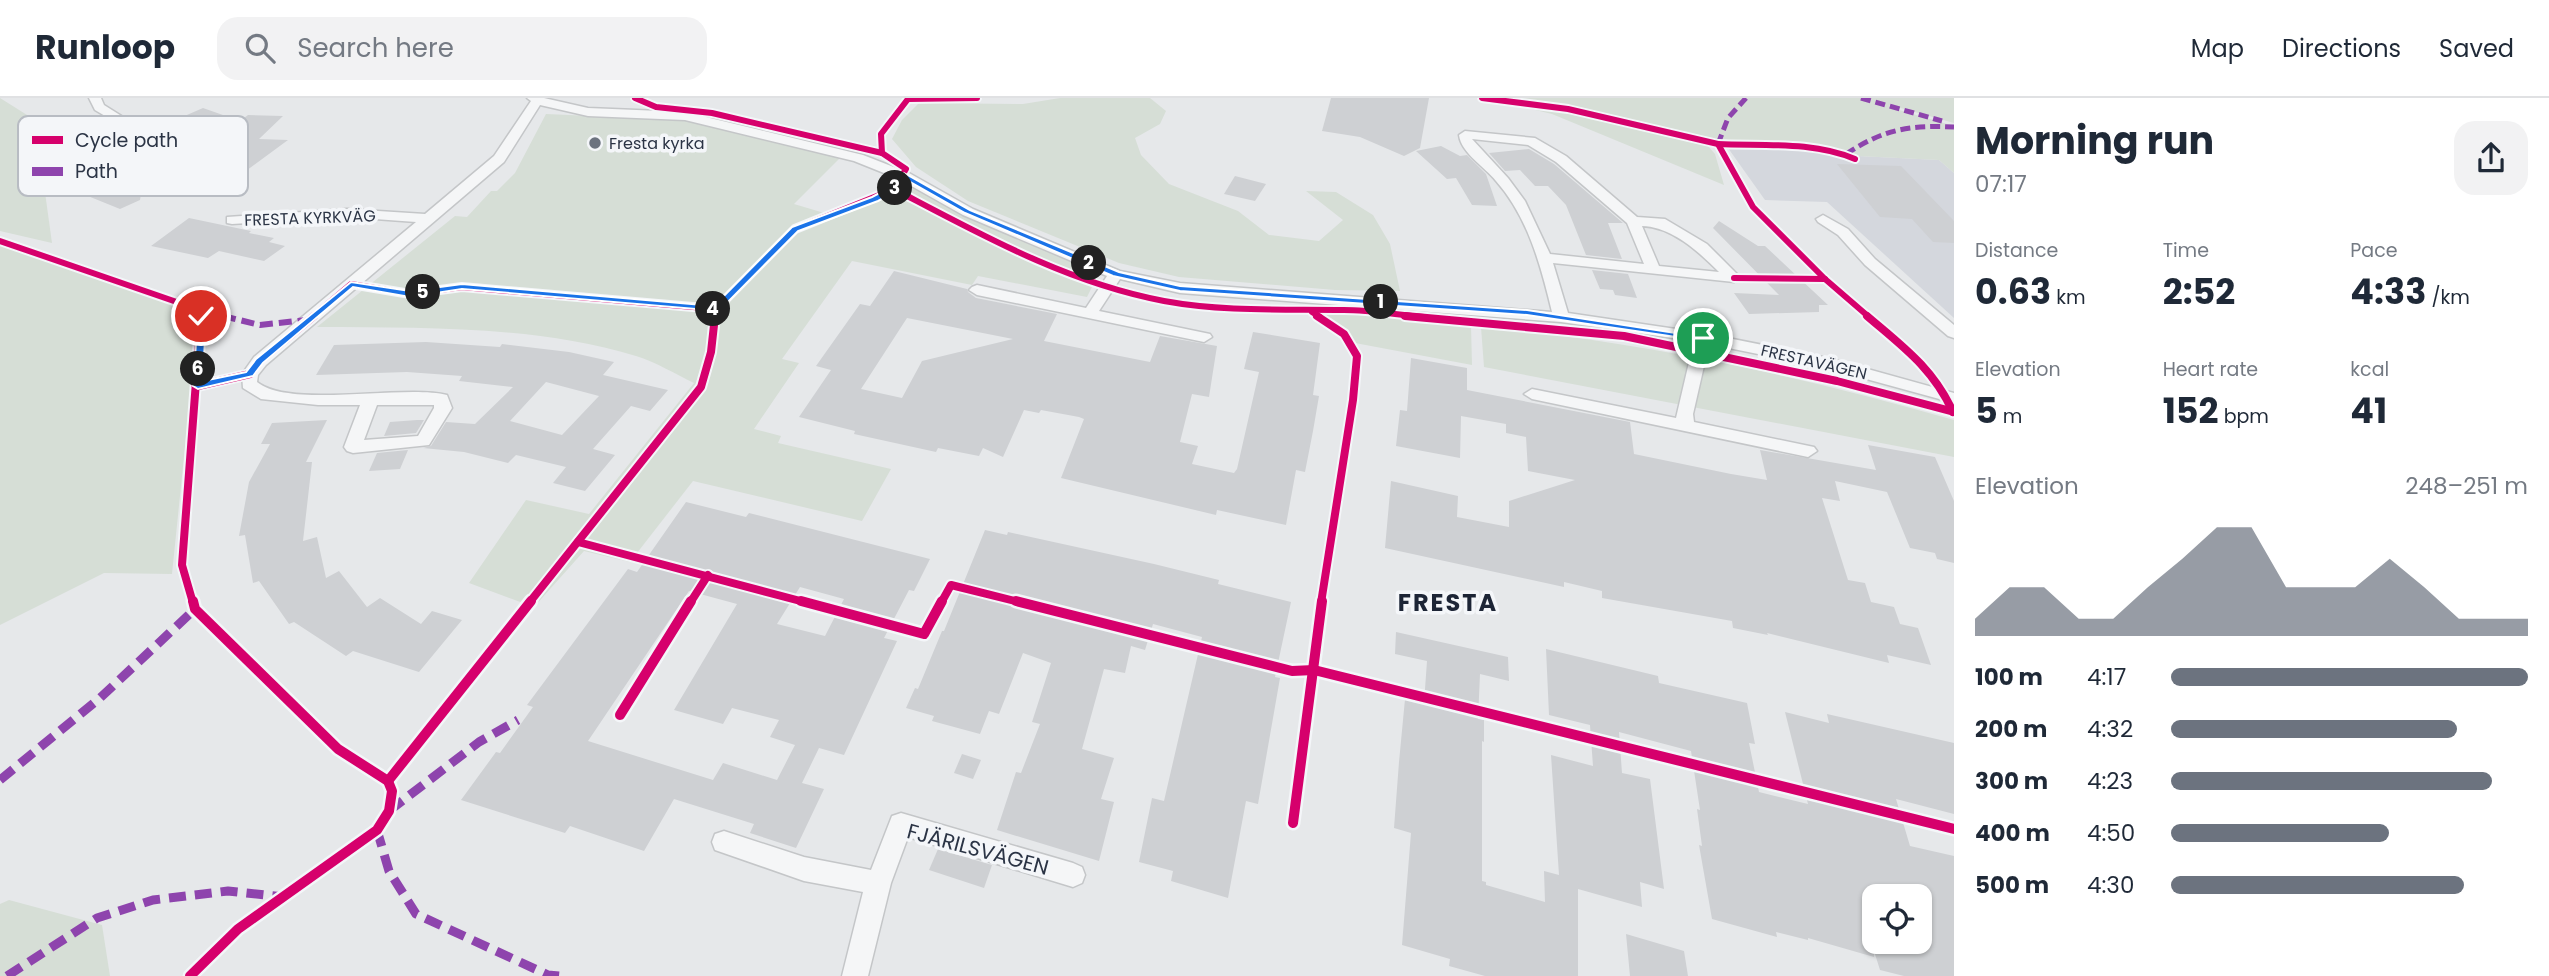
<!DOCTYPE html>
<html lang="en">
<head>
<meta charset="utf-8">
<style>
  body { margin:0; font-family:Poppins,sans-serif; background:#f2f2f3; color:#1f2937; height:100vh; display:flex; flex-direction:column; font-size:26px; white-space:nowrap }
  * { box-sizing:border-box; margin:0 }
  p { font-size:23px; color:#747a83 }
  .icon { flex:none; width:38px; height:38px; fill:none; stroke:currentColor; stroke-width:2; stroke-linecap:round; stroke-linejoin:round }
  .map { position:relative; flex:1; overflow:hidden }
  .details { display:flex; flex-direction:column; background:#fff; width:595px }
  .details>* { flex:none }
  .buttons { position:absolute; left:1862px; top:786px; display:grid; gap:14px }
  .buttons a { display:grid; place-items:center; width:70px; height:70px; border-radius:14px; background:#fff; box-shadow:0 2px 5px #0004; font-size:35px }
  .pin { position:absolute; display:grid; place-items:center; width:60px; height:60px; color:#fff; margin:-30px; border:4px solid #fff; border-radius:50%; box-shadow:0 2px 7px #0007 }
  .km { position:absolute; width:35px; height:35px; margin:-18px; border-radius:50%; background:#222; color:#fff; font-size:19px; line-height:35px; text-align:center }
  .round { display:grid; place-items:center; flex:none; width:74px; height:74px; border-radius:21px; background:#f2f2f3 }
  .overview { display:flex; align-items:center; justify-content:space-between; height:119px; padding:0 21px }
  h1 { font-size:38px; font-weight:700; line-height:52px }
  .stats { display:grid; grid-template-columns:repeat(3,1fr); gap:10px; height:119px; padding:7px 21px }
  .stats div { display:grid; align-content:center }
  .stats b { font-size:35px; font-weight:700 }
  .stats small { font-size:19px; font-weight:400 }
  .stats p { font-size:19px }
  .chart { height:196px; padding:14px 21px }
  .chart p { display:flex; justify-content:space-between }
  .chart svg { width:100%; height:126px; margin-top:7px; fill:#6c737f; opacity:.7 }
  ul { padding:0 21px; list-style:none; font-size:23px }
  li { display:grid; grid-template-columns:112px 84px 1fr; align-items:center; height:52px }
  li i { height:18px; border-radius:9px; background:#6c737f }
  header { display:flex; align-items:center; gap:42px; box-sizing:border-box; height:98px; padding:0 35px; background:#fff; border-bottom:2px solid #e0e1e3 }
  header strong { font-size:33px }
  nav { display:flex; gap:38px; margin-inline-start:auto; font-size:24px }
  .search { width:490px; height:63px; background:#f2f2f3; display:flex; align-items:center; gap:18px; box-sizing:border-box; padding:0 24px; border-radius:21px; color:#747a83; font-size:26px }
  main { display:flex; flex:1; min-height:0 }
  .map>svg:first-child { display:block }
  .built { fill:#d4d7dd }
  .green { fill:#d6ded6 }
  .building { fill:#ced0d3; fill-rule:evenodd }
  .lines { fill:none; stroke-linecap:round; stroke-linejoin:round }
  .street-casing { stroke:#c4c6c8; stroke-width:3 }
  .street { fill:#f5f6f7; fill-rule:evenodd }
  .quiet-far2 { stroke:#8e44ad; stroke-width:5; stroke-dasharray:10 5; stroke-linecap:butt }
  .quiet-far1 { stroke:#8e44ad; stroke-width:6; stroke-dasharray:13 6; stroke-linecap:butt }
  .quiet { stroke:#8e44ad; stroke-width:9; stroke-dasharray:17 9; stroke-linecap:butt }
  .cycleway-far2-casing { stroke:#f4f6f9; stroke-width:10 }
  .cycleway-far1-casing { stroke:#f4f6f9; stroke-width:12 }
  .cycleway-casing { stroke:#f4f6f9; stroke-width:15 }
  .cycleway-far2 { stroke:#d6006c; stroke-width:6 }
  .cycleway-far1 { stroke:#d6006c; stroke-width:8 }
  .cycleway { stroke:#d6006c; stroke-width:10 }
  .route { fill:#1a73e8; stroke:#fff; stroke-width:2 }
  .poi-dot { fill:#6c737f; stroke:#f4f6f9; stroke-width:2.5 }
  .labels { text-anchor:middle; dominant-baseline:central; stroke-width:7; stroke-linejoin:round; paint-order:stroke }
  .far-poi-label { font-size:16px; fill:#2b3445; stroke:#f4f6f9; text-anchor:start }
  .far-street-label { font-size:16px; fill:#2b3445; stroke:#f4f6f9 }
  .near-street-label { font-size:21px; fill:#2b3445; stroke:#f4f6f9 }
  .district-label { font-size:24px; font-weight:bold; letter-spacing:2px; fill:#1d2536; stroke:#f4f6f9 }
  .key { fill:#f4f6f9; stroke:#b8bcc3; stroke-width:2 }
  .key-label { font-size:19px; fill:#2b3445 }
</style>
</head>
<body>
<header>
<strong>Runloop</strong>
<div class="search"><svg class="icon" aria-label="search" viewBox="0 0 24 24"><circle cx="10" cy="10" r="6"/><path d="M15 15l6 6"/></svg>Search here</div>
<nav><a>Map</a><a>Directions</a><a>Saved</a></nav>
</header>
<main>
<div class="map">
<svg width="1954" height="878" viewBox="0 0 1954 878">
  <rect width="100%" height="100%" fill="#e6e8ea"/>
  <path class="built" d="M1728 50 1816 52 1858 58 1939 62 1954 75V220L1827 104 1765 102Z"/>
  <g class="green">
    <path d="M0 0 35 22 52 145 0 133Z"/>
    <path d="M1060 0H1150L1166 13 1160 26 1135 40 1141 57 1169 86 1238 113 1269 137 1319 143 1343 122 1306 93 1336 94 1373 117 1390 146 1400 193 1335 192 1179 179 1119 165 968 103 916 69 892 41 902 22 919 5 1023 6Z"/>
    <path d="M1485 0H1954V25L1890 7 1889 9 1954 28V75L1939 62 1858 58 1834 50 1701 40 1715 56 1724 87 1552 16Z"/>
    <path d="M546 16 683 22 840 60 794 106 831 117 894 94 906 83 962 116 1099 175 1087 199 978 178 972 187 852 163 782 261 799 265 754 331 781 338 778 345 891 371 862 423 693 383 630 464 584 453 534 509 469 485 526 402 589 416 694 285C675 276 656 264 636 258 533 227 423 230 317 229L455 118 467 119 491 93H497L515 75Z"/>
    <path d="M0 147 181 208 193 217 191 290 172 476 104 475 0 527Z"/>
    <path d="M1320 216H1349L1471 228 1472 267 1355 245 1347 234Z"/>
    <path d="M1481 229C1645 244 1796 277 1954 322V359L1484 269Z"/>
    <path d="M9 802 102 827 110 878H0V806Z"/>
  </g>
  <g class="building">
    <path d="M1331 0H1429L1420 50 1404 58 1360 39 1322 33Z"/>
    <path d="M203 10 240 23 248 17 283 18 259 41 288 42 216 95 142 90 140 102 120 111 73 92 65 66 88 60 95 82 107 86 116 81 113 74 144 60 154 66 150 58 202 34 173 23Z"/>
    <path d="M1441 48 1460 58 1467 57 1486 76 1497 108 1472 107 1456 80 1447 81 1416 53Z"/>
    <path d="M1529 51 1554 66 1623 125H1608L1622 161 1586 157 1566 107 1548 88H1535L1520 72 1505 73 1489 55Z"/>
    <path d="M1837 66 1901 68 1954 123V145L1933 144 1912 121 1880 119Z"/>
    <path d="M1235 78 1266 86 1255 103 1224 96Z"/>
    <path d="M189 120 251 133 249 135 274 140 269 144 285 148 264 163 219 153 208 160 151 148Z"/>
    <path d="M1719 123 1758 148H1765L1828 207H1819V214L1749 216 1734 195 1779 197 1713 130Z"/>
    <path d="M1592 172 1628 176 1637 200 1615 197 1613 192 1600 191Z"/>
    <path d="M894 173 967 191 968 194 976 200 1057 216 1044 243 1150 264 1160 238 1217 248 1209 299 1192 296 1180 344 1198 348 1192 366 1234 375 1237 371 1259 274 1244 271 1253 234 1320 245 1313 297 1319 298 1313 333 1305 374 1296 372 1286 427 1217 412 1216 417 1061 380 1084 321 1079 319 1041 312 1039 315 1024 312 1003 359 983 350 979 358 938 350 936 354 854 336 855 333 799 319 831 272 816 268 860 206 870 208ZM907 220 1013 241 922 263 902 300 861 291Z"/>
    <path d="M426 244 500 249 502 246 569 254 614 264 603 277 668 292 650 313 631 308 593 351 615 357 585 393 553 385 566 369 516 357 508 365 464 354 423 350 431 348 446 324 475 326 513 289 459 283 462 278 407 274 316 277 334 247ZM546 284 599 298 562 337 510 323Z"/>
    <path d="M1411 260 1467 270V292L1630 324 1634 356 1731 376 1767 382 1760 352 1876 372 1868 347 1935 359 1954 403V465L1937 461 1935 455 1910 450 1887 394 1835 383 1840 403 1822 400 1848 482 1865 485 1871 504 1894 509 1900 526 1918 530 1931 567 1887 557 1889 565 1767 535 1768 537 1733 530 1732 523 1602 500V493L1564 484V489L1385 450 1391 383 1458 398 1457 419 1509 429V403L1575 382 1528 373 1526 339 1506 335V326L1461 318 1460 360 1396 348 1400 312 1407 313Z"/>
    <path d="M327 322 306 364H312L303 443 317 439 326 480 339 473 367 509 380 500 421 526 432 513 462 522 419 574 353 553 346 558 294 524 289 526 259 483 253 485 245 437 239 438 249 384 270 346H261L272 325Z"/>
    <path d="M417 322H424L416 335 384 338 390 324Z"/>
    <path d="M408 352 400 371 369 373 377 355Z"/>
    <path d="M686 404 746 419 749 415 930 461 914 493 909 492 884 540 897 543 844 657 819 650 802 685 824 691 796 750 750 735 754 726 674 701 644 753 570 728 565 735 461 702 496 654 500 655 533 609 527 607 628 471 637 474ZM800 489 844 501 825 538 777 526ZM689 493 737 506 674 612 723 626 732 610 779 622 770 639 795 647 777 682 723 665 713 682 588 643Z"/>
    <path d="M985 432 1007 437 1008 434 1154 466 1219 482 1218 486 1291 504 1275 579 1280 580 1258 706 1246 703 1228 800 1171 783 1173 773 1139 764 1152 700 1164 703 1202 539 1153 526 1145 552 1131 548 1125 575 1104 571 1082 651 1114 660 1101 701 1114 704 1099 763 997 732 1016 674 1021 675 1040 626 1032 624 1051 565 1023 555 999 616 989 613 980 636 932 623 934 618 906 610 915 590 918 591 942 533H944Z"/>
    <path d="M1396 534 1508 559 1509 583 1480 576 1478 621 1484 622V644L1482 643V783L1486 784V787L1545 804 1544 773 1559 777 1551 657 1593 668 1590 627 1549 617 1546 551 1658 578 1659 585 1747 605 1755 646 1749 645 1759 694 1808 706 1785 614 1829 625 1827 616 1954 645V716L1896 701 1910 748 1954 758V878H1904L1880 872 1874 853V859L1808 840V842L1776 834 1777 839 1712 821 1699 747 1702 748 1697 711 1700 712 1691 653 1619 634 1622 675 1650 681 1664 791 1640 784 1642 809 1578 791V878H1485L1449 868 1450 861 1402 847 1411 735 1394 730 1399 664 1405 601 1424 605 1427 563 1395 556ZM1874 798H1920V844H1874Z"/>
    <path d="M962 656 981 662 973 681 954 675Z"/>
    <path d="M938 751 992 767 984 790 929 772Z"/>
    <path d="M1626 836 1684 853 1688 878H1630Z"/>
  </g>
  <g class="lines">
    <defs>
      <g id="street">
        <path d="M89 0H101L104 7 147 34 115 52 108 72 113 80 106 84 101 83 94 72 105 47 132 34 95 12Z"/>
        <path d="M527 0H544L588 10 685 14 863 57 909 75 973 111 1120 173 1180 185 1552 214C1541 168 1528 119 1496 83 1485 69 1461 55 1459 37L1465 33 1535 40 1566 58 1637 119 1665 121 1707 146 1741 180 1734 184 1553 165 1568 215 1703 235 1828 260 1954 295V305L1826 270 1709 246 1693 316 1694 324 1814 349 1817 353 1808 359 1532 301 1524 296 1532 291 1676 320 1694 243 1561 224 1180 195 1120 181 1099 213 1210 236 1212 239 1204 244 977 197 969 192 972 189 977 187 1086 210 1107 178 963 117 899 81 854 63 685 22 588 18 540 7 504 64 266 267 258 277 257 284C290 311 404 286 447 297L452 310 429 347 353 355 347 353 344 349 360 307H318L261 301 243 290 242 276 254 259 416 124 347 119 232 126 227 125V119L347 111 425 116 494 58 531 3ZM1472 41 1528 47 1556 64 1627 125 1644 166 1550 156 1525 103 1508 80ZM1642 128C1672 129 1698 153 1719 174L1659 168ZM377 307H434V310L418 338 364 342Z"/>
        <path d="M1823 117 1848 131 1875 161 1954 227V240L1948 238 1865 167 1838 137 1818 124 1816 121Z"/>
        <path d="M901 715 1073 765 1082 769 1085 777 1082 785 1073 789 908 739 891 785 868 878H842L863 794 804 783 715 752 712 744 715 736 724 733 804 759 871 772 892 718Z"/>
      </g>
    </defs>
    <use href="#street" class="street-casing"/>
    <use href="#street" class="street"/>
    <g class="quiet-far2">
      <path d="M1861 0 1942 23"/>
      <path d="M1718 46 1728 20 1746 0"/>
      <path d="M1846 56C1884 31 1909 27 1954 29"/>
      <path d="M197 211 230 219"/>
    </g>
    <path class="quiet-far1" d="M223 218 260 227 306 222"/>
    <g class="quiet">
      <path d="M0 682 100 600 195 511"/>
      <path d="M389 713 479 644 518 622"/>
      <path d="M377 732 389 773 416 816 548 877 559 878"/>
      <path d="M7 878 97 820 153 802 228 793 284 799"/>
    </g>
    <defs>
      <g id="cycleway-far2">
        <path d="M635 0 656 9 712 15 882 55"/>
        <path d="M1482 0 1568 11 1718 46 1753 109 1825 181 1869 219"/>
        <path d="M1718 46C1763 48 1813 43 1855 61"/>
        <path d="M894 91 906 71 882 55 881 36 908 1 977 0"/>
        <path d="M0 143 197 211 201 219"/>
        <path d="M1734 180 1825 181"/>
        <path d="M1312 214 1320 219"/>
        <path d="M312 219 351 186 410 196 462 189 716 211 795 131 894 91C980 136 1067 185 1164 203 1224 214 1283 211 1344 212 1371 212 1398 217 1424 219"/>
        <path d="M715 219 716 211"/>
      </g>
      <g id="cycleway-far1">
        <path d="M1317 218 1344 236 1357 258 1353 302 1321 505"/>
        <path d="M1405 218 1624 238 1837 283 1954 314"/>
        <path d="M1867 218C1902 248 1933 270 1953 314"/>
        <path d="M198 288 250 276 260 263 314 218"/>
        <path d="M578 444 808 505"/>
        <path d="M193 505 182 467 201 218"/>
        <path d="M529 505 701 289 711 254 715 218"/>
        <path d="M690 505 708 477"/>
        <path d="M941 505 951 487 1023 505"/>
      </g>
      <g id="cycleway">
        <path d="M801 503 924 536 942 503"/>
        <path d="M1016 503 1292 573 1314 572 1954 731"/>
        <path d="M620 617 691 503"/>
        <path d="M388 683 531 503"/>
        <path d="M1293 725 1322 503"/>
        <path d="M190 878 238 831 377 732 389 713 392 693 388 683 338 651 195 511 193 503"/>
      </g>
    </defs>
    <use href="#cycleway-far2" class="cycleway-far2-casing"/>
    <use href="#cycleway-far1" class="cycleway-far1-casing"/>
    <use href="#cycleway" class="cycleway-casing"/>
    <use href="#cycleway-far2" class="cycleway-far2"/>
    <use href="#cycleway-far1" class="cycleway-far1"/>
    <use href="#cycleway" class="cycleway"/>
  </g>
  <path class="route" d="M904 75 970 112 1119 174 1180 188 1527 212 1708 240 1703 243 1527 217 1180 193 1113 178 965 115 905 81 897 93 878 103 798 133 719 213 462 191 410 199 353 189 263 265 253 278 198 291 193 288 198 216 206 218 203 283 246 274 256 261 351 184 410 193 462 186 714 208 792 129 872 99 891 89Z"/>
  <circle class="poi-dot" cx="595" cy="45" r="7"/>
  <g class="labels">
    <g class="far-poi-label">
      <text x="609" y="45">Fresta kyrka</text>
    </g>
    <g class="far-street-label">
      <text transform="translate(310 120) rotate(-2)">FRESTA KYRKVÄG</text>
      <text transform="translate(1814 264) rotate(13)">FRESTAVÄGEN</text>
    </g>
    <g class="near-street-label">
      <text transform="translate(978 751) rotate(15)">FJÄRILSVÄGEN</text>
    </g>
    <g class="district-label">
      <text x="1448" y="504">FRESTA</text>
    </g>
  </g>
  <rect x="18" y="18" width="230" height="80" rx="10" class="key"/>
  <rect x="32" y="38" width="31" height="8" fill="#d6006c"/>
  <rect x="32" y="69" width="31" height="9" fill="#8e44ad"/>
  <g class="key-label">
    <text x="75" y="49">Cycle path</text>
    <text x="75" y="80">Path</text>
  </g>
</svg>
<div class="buttons">
<a><svg class="icon" aria-label="locate" viewBox="0 0 24 24"><circle cx="12" cy="12" r="6"/><path d="M12 2v4M12 18v4M2 12h4M18 12h4"/></svg></a>
</div>
<div class="pin" style="left:1703px;top:240px;background:#1e9e55"><svg class="icon" aria-label="arrive" viewBox="0 0 24 24"><path d="M6 21V4h12l-3 4 3 4H6"/></svg></div>
<div class="pin" style="left:201px;top:218px;background:#d93025"><svg class="icon" aria-label="check" viewBox="0 0 24 24"><path d="M5 12l5 5 9-10"/></svg></div>
<b class="km" style="left:1381px;top:204px">1</b>
<b class="km" style="left:1089px;top:165px">2</b>
<b class="km" style="left:895px;top:90px">3</b>
<b class="km" style="left:713px;top:211px">4</b>
<b class="km" style="left:423px;top:194px">5</b>
<b class="km" style="left:198px;top:271px">6</b>
</div>
<section class="details">
<div class="overview"><div><h1>Morning run</h1><p>07:17</p></div><a class="round"><svg class="icon" aria-label="share" viewBox="0 0 24 24"><path d="M12 15V3M7 8l5-5 5 5M5 13v7h14v-7"/></svg></a></div>
<div class="stats">
<div><p>Distance</p><b>0.63<small> km</small></b></div>
<div><p>Time</p><b>2:52</b></div>
<div><p>Pace</p><b>4:33<small> /km</small></b></div>
</div>
<div class="stats">
<div><p>Elevation</p><b>5<small> m</small></b></div>
<div><p>Heart rate</p><b>152<small> bpm</small></b></div>
<div><p>kcal</p><b>41</b></div>
</div>
<div class="chart"><p><span>Elevation</span>248–251 m</p>
<svg viewBox="0 0 160 44" preserveAspectRatio="none"><path d="M0 44V38L10 27L20 27L30 38L40 38L50 27L60 17L70 6L80 6L90 27L100 27L110 27L120 17L130 27L140 38L150 38L160 38V44z"/></svg>
</div>
<ul>
<li><b>100 m</b>4:17<i style="width:100%"></i></li>
<li><b>200 m</b>4:32<i style="width:80%"></i></li>
<li><b>300 m</b>4:23<i style="width:90%"></i></li>
<li><b>400 m</b>4:50<i style="width:61%"></i></li>
<li><b>500 m</b>4:30<i style="width:82%"></i></li>
</ul>
</section>
</main>
</body>
</html>
